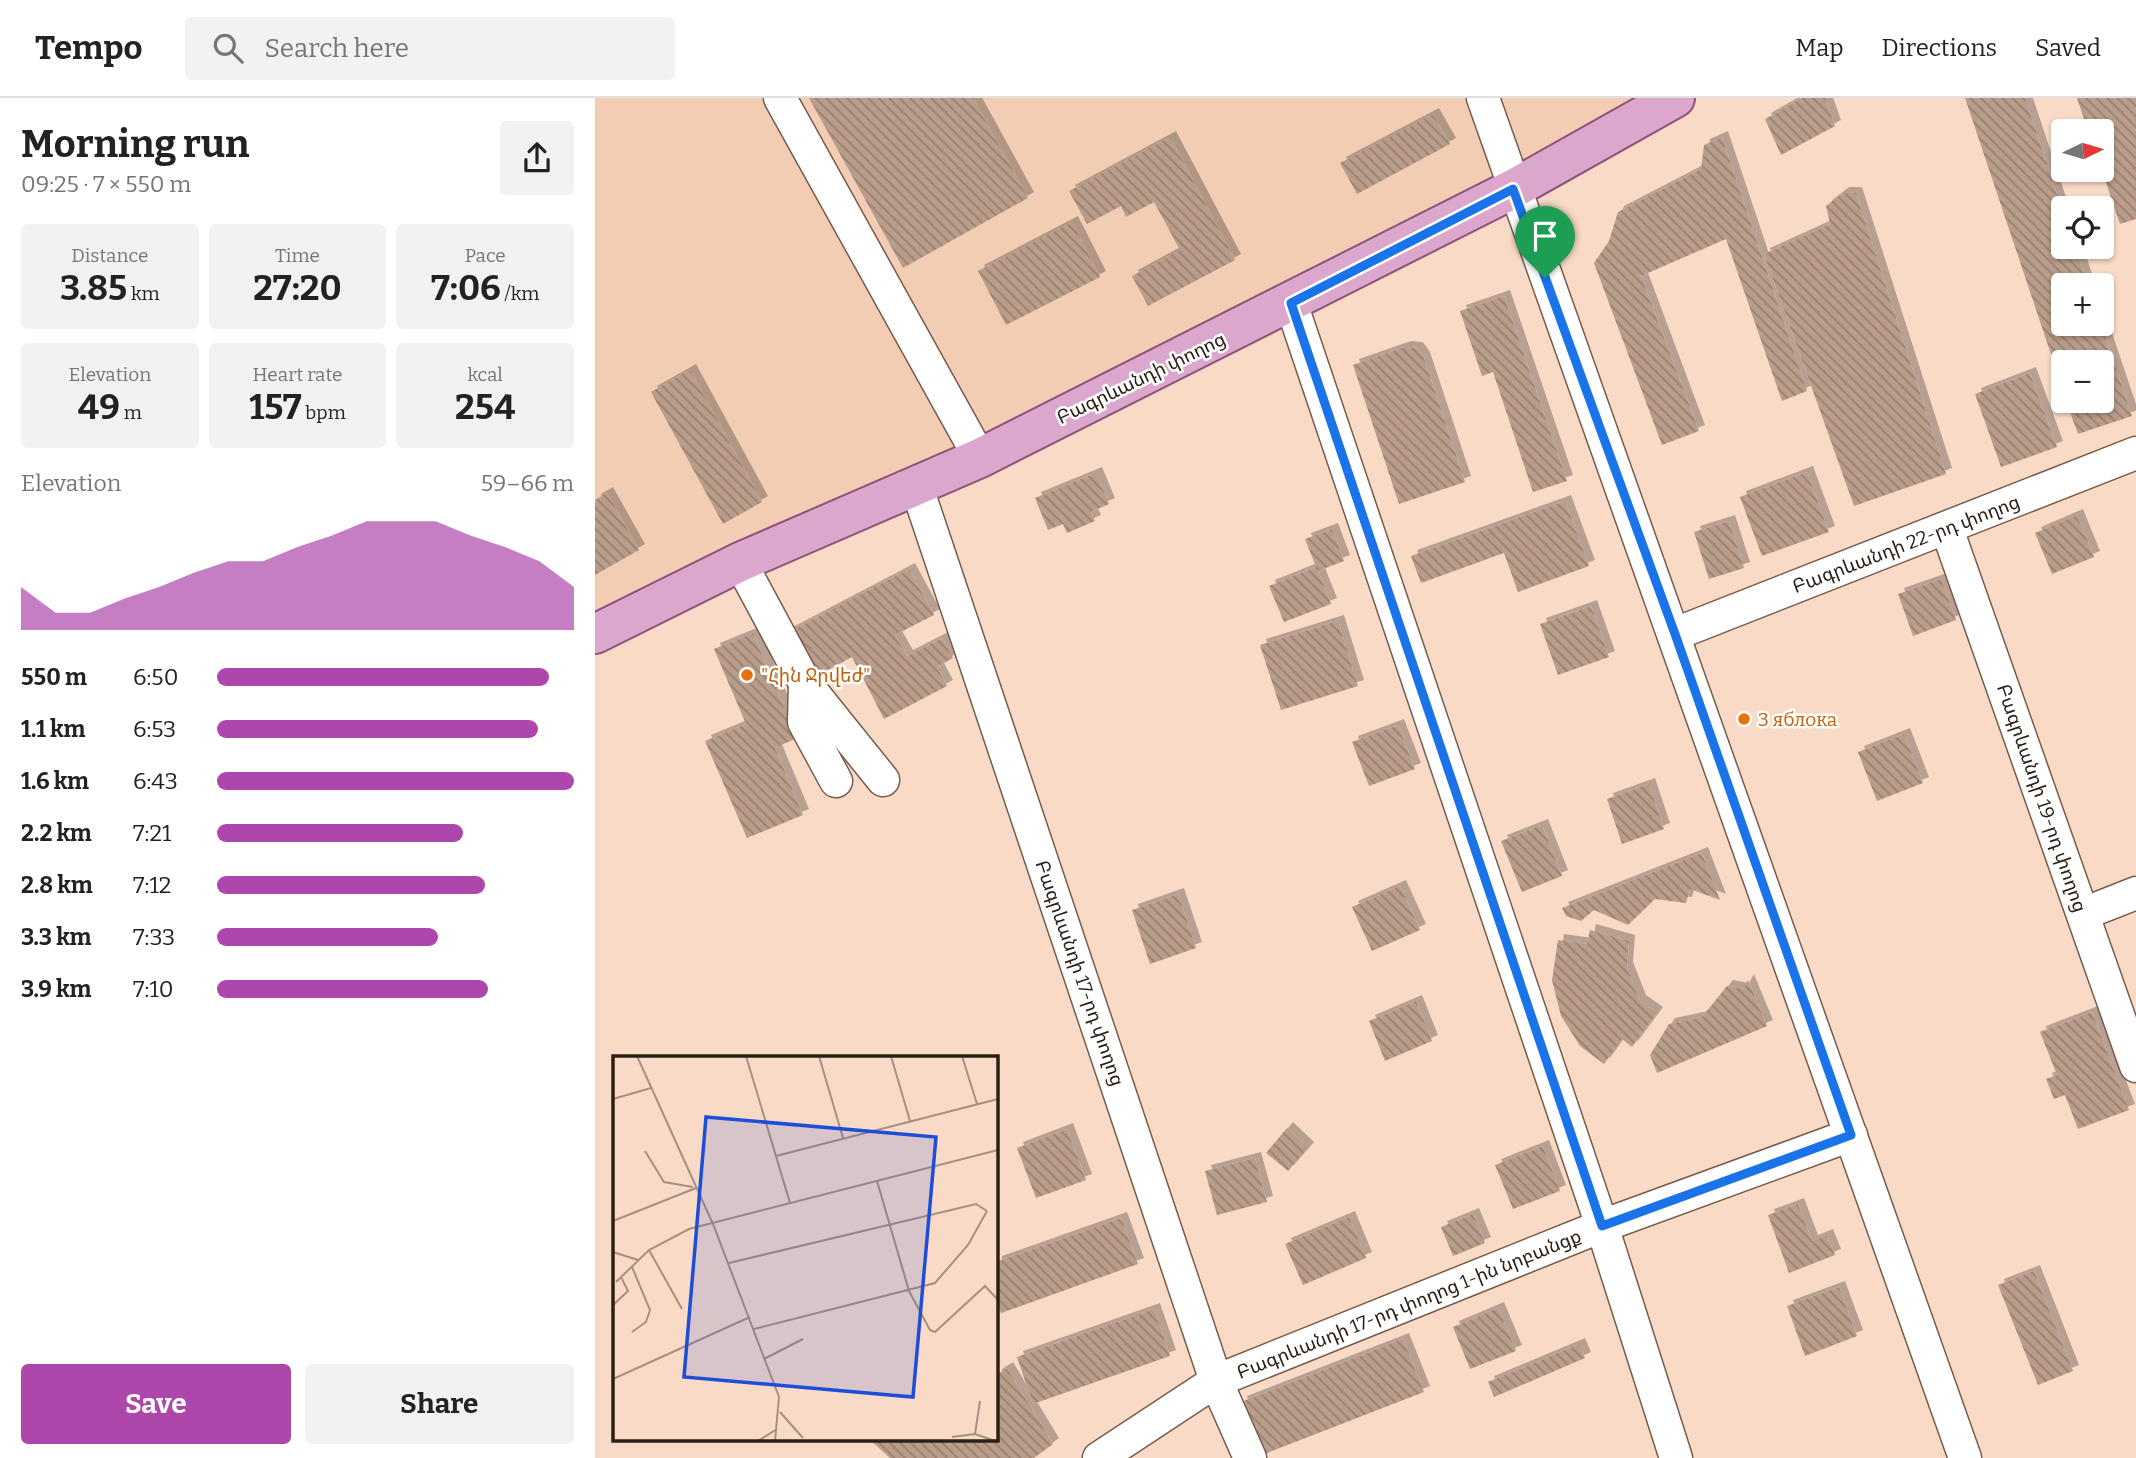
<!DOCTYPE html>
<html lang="en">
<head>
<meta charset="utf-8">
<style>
  body { margin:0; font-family:Bitter,"Noto Sans Armenian",serif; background:#f2f2f2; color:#222; height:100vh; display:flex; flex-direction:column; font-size:26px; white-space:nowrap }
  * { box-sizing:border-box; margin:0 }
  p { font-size:23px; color:#767676 }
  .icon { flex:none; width:38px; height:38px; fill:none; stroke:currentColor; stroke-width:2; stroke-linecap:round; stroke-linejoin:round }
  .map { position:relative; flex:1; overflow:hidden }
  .details { display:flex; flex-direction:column; background:#fff; width:595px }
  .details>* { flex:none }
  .needle { width:46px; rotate:85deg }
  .controls { position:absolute; left:1456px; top:21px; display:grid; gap:14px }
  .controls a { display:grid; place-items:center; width:63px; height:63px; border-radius:7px; background:#fff; box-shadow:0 2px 5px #0004; font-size:35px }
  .pin { position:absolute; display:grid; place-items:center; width:60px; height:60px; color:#fff; margin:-72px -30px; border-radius:50% 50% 50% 0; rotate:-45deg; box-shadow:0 0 7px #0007 }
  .pin .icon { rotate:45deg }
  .round { display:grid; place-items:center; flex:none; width:74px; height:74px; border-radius:7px; background:#f2f2f2 }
  .summary { display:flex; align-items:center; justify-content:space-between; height:119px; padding:0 21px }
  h1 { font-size:38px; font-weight:700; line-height:52px }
  .stats { display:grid; grid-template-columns:repeat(3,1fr); gap:10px; height:119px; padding:7px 21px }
  .stats div { display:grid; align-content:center; border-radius:7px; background:#f2f2f2; text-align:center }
  .stats b { font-size:35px; font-weight:700 }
  .stats small { font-size:19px; font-weight:400 }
  .stats p { font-size:19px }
  .chart { height:196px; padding:14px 21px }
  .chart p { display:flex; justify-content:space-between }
  .chart svg { width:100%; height:126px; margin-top:7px; fill:#ad47ab; opacity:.7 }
  .primary-button { display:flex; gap:14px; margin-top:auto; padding:14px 21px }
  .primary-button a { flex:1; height:80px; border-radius:7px; background:#ad47ab; color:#fff; font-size:28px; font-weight:700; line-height:80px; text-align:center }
  .primary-button a+a { background:#f2f2f2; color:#222 }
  ul { padding:0 21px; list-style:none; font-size:23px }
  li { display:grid; grid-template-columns:112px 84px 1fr; align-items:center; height:52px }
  li i { height:18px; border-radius:9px; background:#ad47ab }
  header { display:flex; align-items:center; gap:42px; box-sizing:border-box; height:98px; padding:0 35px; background:#fff; border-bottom:2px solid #e0e0e0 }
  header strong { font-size:33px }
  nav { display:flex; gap:38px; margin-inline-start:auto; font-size:24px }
  .search { width:490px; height:63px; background:#f2f2f2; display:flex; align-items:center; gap:18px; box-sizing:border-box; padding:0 24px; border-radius:7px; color:#767676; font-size:26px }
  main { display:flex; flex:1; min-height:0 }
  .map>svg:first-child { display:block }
  .built { fill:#f2cdb4 }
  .building { fill:url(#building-back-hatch); filter:url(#shadow) }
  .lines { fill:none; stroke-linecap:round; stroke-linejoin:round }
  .minor-casing { stroke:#765c4b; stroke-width:35 }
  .major-casing { stroke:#8f5178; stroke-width:42 }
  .minor { stroke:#fff; stroke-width:32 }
  .major { stroke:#dca7cd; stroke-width:38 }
  .route-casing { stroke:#fff; stroke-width:14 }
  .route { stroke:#1a73e8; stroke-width:9 }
  .food-dot { fill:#e8710a; stroke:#fff; stroke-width:2.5 }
  .labels { text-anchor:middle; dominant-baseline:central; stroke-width:5; stroke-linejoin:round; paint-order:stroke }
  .street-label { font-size:19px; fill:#2b2018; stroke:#fff }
  .food-label { font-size:19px; fill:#c56008; stroke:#fff; text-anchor:start }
  .inset-road { fill:none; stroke:#a79081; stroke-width:2 }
  .view { fill:#1d4ed8; fill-opacity:0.15; stroke:#1d4ed8; stroke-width:3.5 }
  .inset-edge { fill:none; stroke:#2b2018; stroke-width:3.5 }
</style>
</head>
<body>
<header>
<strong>Tempo</strong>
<div class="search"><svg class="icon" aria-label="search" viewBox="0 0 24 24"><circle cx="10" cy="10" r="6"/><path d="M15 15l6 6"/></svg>Search here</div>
<nav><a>Map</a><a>Directions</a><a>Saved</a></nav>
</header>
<main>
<section class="details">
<div class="summary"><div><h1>Morning run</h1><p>09:25 · 7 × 550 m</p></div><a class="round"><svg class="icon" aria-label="share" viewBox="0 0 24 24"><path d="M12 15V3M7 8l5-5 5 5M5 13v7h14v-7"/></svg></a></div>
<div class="stats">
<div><p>Distance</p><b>3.85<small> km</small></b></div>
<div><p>Time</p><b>27:20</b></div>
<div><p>Pace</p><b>7:06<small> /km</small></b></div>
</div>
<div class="stats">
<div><p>Elevation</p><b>49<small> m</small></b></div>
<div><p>Heart rate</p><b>157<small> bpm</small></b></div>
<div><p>kcal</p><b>254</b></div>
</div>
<div class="chart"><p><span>Elevation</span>59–66 m</p>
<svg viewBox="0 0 160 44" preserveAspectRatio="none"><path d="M0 44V29L10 38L20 38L30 33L40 29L50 24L60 20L70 20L80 15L90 11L100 6L110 6L120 6L130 11L140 15L150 20L160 29V44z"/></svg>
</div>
<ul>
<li><b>550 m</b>6:50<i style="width:93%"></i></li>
<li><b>1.1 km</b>6:53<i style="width:90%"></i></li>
<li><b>1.6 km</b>6:43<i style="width:100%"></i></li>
<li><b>2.2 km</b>7:21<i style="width:69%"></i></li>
<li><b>2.8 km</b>7:12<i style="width:75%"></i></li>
<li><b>3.3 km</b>7:33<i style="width:62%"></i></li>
<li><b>3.9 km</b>7:10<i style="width:76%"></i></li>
</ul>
<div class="primary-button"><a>Save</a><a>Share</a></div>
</section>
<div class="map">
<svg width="1541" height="1360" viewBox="0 0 1541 1360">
  <defs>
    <pattern id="building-back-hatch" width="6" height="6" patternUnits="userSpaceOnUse" patternTransform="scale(1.75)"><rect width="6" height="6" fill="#b99d8a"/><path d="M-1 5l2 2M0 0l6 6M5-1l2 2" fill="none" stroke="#978070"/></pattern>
    <filter id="shadow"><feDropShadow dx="6" dy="-6" stdDeviation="0" flood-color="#0004"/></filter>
  </defs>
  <rect width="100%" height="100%" fill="#f9dac7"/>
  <path class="built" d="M0 0H1047L959 51 0 532Z"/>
  <g class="building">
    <path d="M214 0H378L433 100 308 170Z"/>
    <path d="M1207 0H1230L1240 28 1186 57 1170 21Z"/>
    <path d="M1370 0H1430L1468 114V149H1480L1493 187H1468V226H1506L1537 318 1483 336 1471 303H1507V264H1468V292Z"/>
    <path d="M1482 0H1541V121L1525 126 1507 73V33H1493Z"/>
    <path d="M838 16 855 46 762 96 745 65Z"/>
    <path d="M575 39 640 162 553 208 537 178 585 152 559 104 531 119 526 108 492 126 474 93Z"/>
    <path d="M1127 39 1212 293 1187 303 1131 141 1046 178 1104 333 1067 347 999 165 1014 143 1023 114 1106 71 1109 47Z"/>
    <path d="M1248 95H1261L1351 376 1259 408 1169 156 1235 126 1231 108Z"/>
    <path d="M477 124 505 179 411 227 383 173Z"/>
    <path d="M909 198 972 383 938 394 898 274 887 278 865 213Z"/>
    <path d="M810 249 822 250 829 260 870 384 804 406 758 267Z"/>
    <path d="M95 272 167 404 128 426 56 294Z"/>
    <path d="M1435 275 1462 349 1406 369 1380 296Z"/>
    <path d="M1212 374 1234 434 1167 458 1145 399Z"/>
    <path d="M501 375 514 406 496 414 500 423 472 435 468 426 453 432 440 400Z"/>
    <path d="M12 395 44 452 0 477V402Z"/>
    <path d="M970 403 994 468 923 494 909 455 826 485 816 458Z"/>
    <path d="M1482 417 1499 459 1457 476 1440 435Z"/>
    <path d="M1134 423 1149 470 1114 481 1099 434Z"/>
    <path d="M737 431 749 463 723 473 736 506 689 524 674 488 721 469 710 441Z"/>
    <path d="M314 471 339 517 300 537 312 558 347 540 358 560 342 569 352 588 289 621 257 559 215 582 190 536Z"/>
    <path d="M1346 481 1361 522 1318 538 1303 496Z"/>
    <path d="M996 508 1014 559 963 577 945 526Z"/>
    <path d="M743 523 763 588 686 612 665 547Z"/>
    <path d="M158 535 202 640 180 650 208 717 152 740 110 643 151 626 119 551Z"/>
    <path d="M803 627 820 671 774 688 757 644Z"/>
    <path d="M1309 636 1328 685 1282 703 1263 654Z"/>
    <path d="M1054 686 1069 731 1027 746 1012 701Z"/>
    <path d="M947 727 967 778 927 794 906 743Z"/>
    <path d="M1107 755 1125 802 1095 791 1091 805 1060 801 1033 827 999 812 986 823 971 818 967 810Z"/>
    <path d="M805 788 825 832 777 853 757 809Z"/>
    <path d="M583 796 601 850 555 866 537 812Z"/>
    <path d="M995 832 1034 843 1032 870 1045 903 1062 915 1037 949 1027 941 1009 966 985 948 966 918 957 882 963 842 992 846Z"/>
    <path d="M1153 882 1172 928 1062 975 1055 957 1074 926 1107 919 1132 888 1148 891Z"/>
    <path d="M821 903 837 943 790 963 774 923Z"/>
    <path d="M1497 914 1534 1012 1483 1031 1470 997 1459 1001 1451 981 1462 977 1445 934Z"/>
    <path d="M692 1030 713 1050 693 1073 671 1055Z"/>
    <path d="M472 1031 491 1082 441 1100 422 1050Z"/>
    <path d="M948 1048 965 1093 918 1111 900 1067Z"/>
    <path d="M660 1060 672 1104 622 1117 610 1073Z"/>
    <path d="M1203 1106 1217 1143 1232 1137 1240 1157 1194 1175 1173 1117Z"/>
    <path d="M878 1116 890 1145 858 1158 846 1129Z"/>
    <path d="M754 1119 771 1160 708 1187 690 1146Z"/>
    <path d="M526 1120 543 1166 406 1215 401 1200V1164Z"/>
    <path d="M1439 1173 1478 1273 1443 1287 1403 1187Z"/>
    <path d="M1244 1189 1262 1238 1210 1258 1192 1208Z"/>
    <path d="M903 1210 921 1253 875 1271 858 1229Z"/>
    <path d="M559 1211 575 1258 438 1306 422 1259Z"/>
    <path d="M808 1241 829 1294 667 1357 646 1304Z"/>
    <path d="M984 1246 990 1260 899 1299 893 1284Z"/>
    <path d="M412 1270 458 1346 439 1360H295L274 1341H401V1277Z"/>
  </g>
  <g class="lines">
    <defs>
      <g id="minor">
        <path d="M185 0 385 360"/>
        <path d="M888 0 1370 1360"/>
        <path d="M696 205 1007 1128 1081 1360"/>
        <path d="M321 387 621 1283 655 1360"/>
        <path d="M1352 431 1541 968"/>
        <path d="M145 464 210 585 288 682"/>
        <path d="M1080 536 1541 355"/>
        <path d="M210 585 209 624 241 683"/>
        <path d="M1488 816 1541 795"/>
        <path d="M504 1360 621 1283 1007 1128 1256 1037"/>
      </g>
      <path id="major" d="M0 536 145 464 385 360 918 91 1080 0"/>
    </defs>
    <use href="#minor" class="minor-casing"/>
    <use href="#major" class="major-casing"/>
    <use href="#minor" class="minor"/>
    <use href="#major" class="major"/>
  </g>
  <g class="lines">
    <defs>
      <path id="route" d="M918 91 1080 536 1256 1037 1007 1128 696 205Z"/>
    </defs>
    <use href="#route" class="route-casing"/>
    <use href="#route" class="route"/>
  </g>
  <g class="food-dot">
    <circle cx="152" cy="577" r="7"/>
    <circle cx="1149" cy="621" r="7"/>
  </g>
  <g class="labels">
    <g class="street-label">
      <text transform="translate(546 280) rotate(-26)">Բագրևանդի փողոց</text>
      <text transform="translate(1311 446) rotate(-21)">Բագրևանդի 22-րդ փողոց</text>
      <text transform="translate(1447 700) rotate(71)">Բագրևանդի 19-րդ փողոց</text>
      <text transform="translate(485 875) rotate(71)">Բագրևանդի 17-րդ փողոց</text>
      <text transform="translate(814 1206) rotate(-22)">Բագրևանդի 17-րդ փողոց 1-ին նրբանցք</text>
    </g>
    <g class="food-label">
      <text x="166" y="577">"Հին Ջրվեժ"</text>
      <text x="1163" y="621">3 яблока</text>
    </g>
  </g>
  <g transform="translate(18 958)">
    <rect width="385" height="385" fill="#f9dac7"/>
    <path class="inset-road" d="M24 0 100 168 166 341 162 385M133 0 177 147M206 0 230 82M278 0 297 65M349 0 364 48M0 43 38 32M32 95 51 126 80 131M163 100 385 43M264 125 296 235 317 274 322 276 372 230 385 244M0 165 83 132M36 194 69 253M0 196 25 204M116 207 363 148 374 155M3 226 36 194 76 173 385 94M0 249 15 235 8 221M141 273 322 227 355 189 374 155M19 276 33 266 37 254 19 211M151 303 190 283M0 323 137 261M167 356 190 382M362 378 367 345M339 381 362 378 382 385M145 385 164 373"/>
    <path class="view" d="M93 61 323 81 300 341 71 321Z"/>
    <rect width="385" height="385" class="inset-edge"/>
  </g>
</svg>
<div class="controls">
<a><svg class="needle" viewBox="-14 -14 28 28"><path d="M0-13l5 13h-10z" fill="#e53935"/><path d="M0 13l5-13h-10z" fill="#767676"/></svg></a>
<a><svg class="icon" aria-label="locate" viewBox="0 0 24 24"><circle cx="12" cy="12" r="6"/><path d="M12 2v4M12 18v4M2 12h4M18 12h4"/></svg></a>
<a>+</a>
<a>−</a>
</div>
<div class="pin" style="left:950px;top:180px;background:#1e9e55"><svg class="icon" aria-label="arrive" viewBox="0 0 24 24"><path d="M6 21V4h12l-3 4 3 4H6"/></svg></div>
</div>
</main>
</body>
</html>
